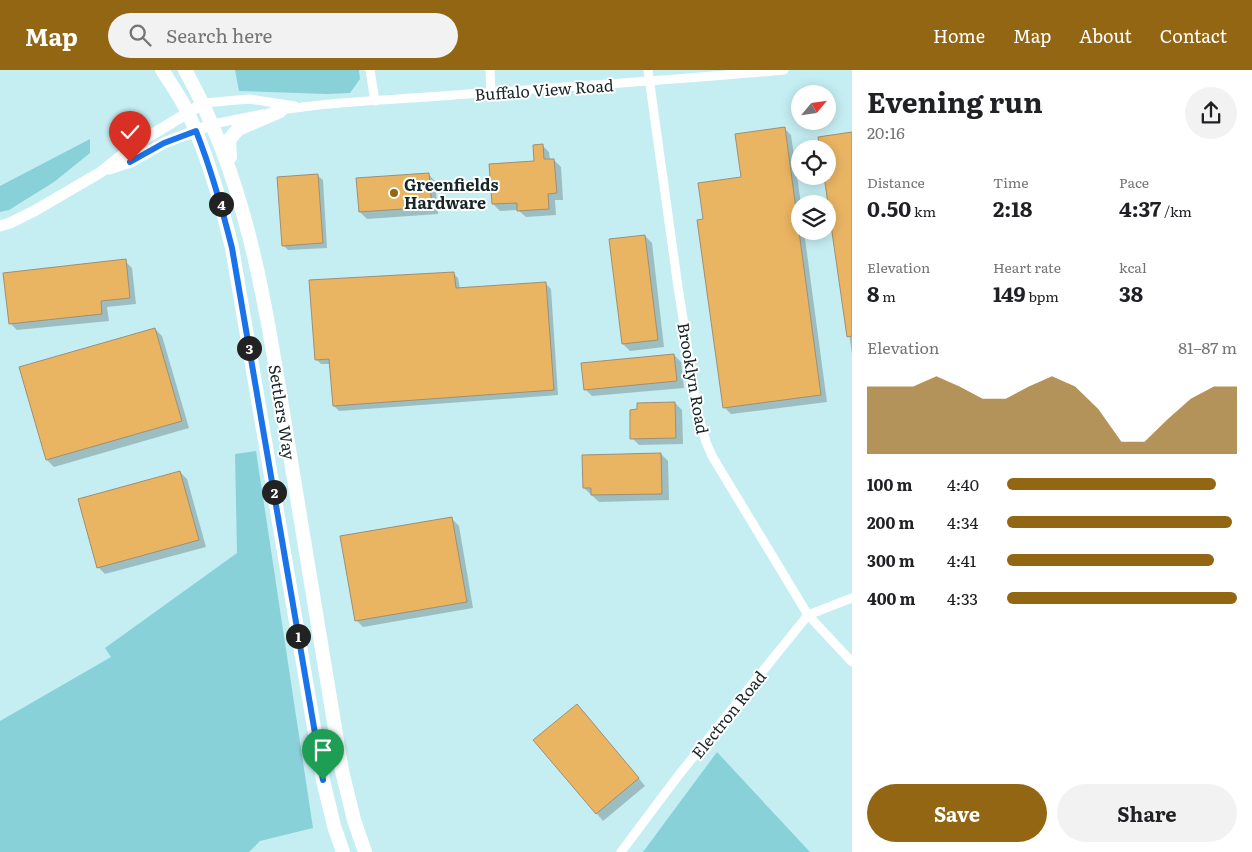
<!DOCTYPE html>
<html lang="en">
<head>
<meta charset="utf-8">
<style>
  body { margin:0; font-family:Literata,serif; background:#f2f2f2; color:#202124; height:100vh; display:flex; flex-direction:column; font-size:19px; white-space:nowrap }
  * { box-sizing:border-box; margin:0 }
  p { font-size:16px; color:#757577 }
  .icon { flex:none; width:28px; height:28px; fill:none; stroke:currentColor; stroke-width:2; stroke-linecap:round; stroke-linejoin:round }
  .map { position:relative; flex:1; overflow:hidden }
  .sheet { display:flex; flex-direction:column; background:#fff; width:400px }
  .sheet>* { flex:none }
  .needle { width:32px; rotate:61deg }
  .tools { position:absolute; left:791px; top:15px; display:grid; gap:10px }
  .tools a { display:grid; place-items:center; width:45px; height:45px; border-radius:50%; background:#fff; box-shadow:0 2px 12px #0003; font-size:25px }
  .pin { position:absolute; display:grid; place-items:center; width:42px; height:42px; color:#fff; margin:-51px -21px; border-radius:50% 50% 50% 0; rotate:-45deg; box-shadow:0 0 5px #0007 }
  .pin .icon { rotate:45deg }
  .km { position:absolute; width:25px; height:25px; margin:-12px; border-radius:50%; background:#222; color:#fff; font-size:14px; line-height:25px; text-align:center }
  .round { display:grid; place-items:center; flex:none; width:52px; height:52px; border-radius:26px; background:#f2f2f2 }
  .summary { display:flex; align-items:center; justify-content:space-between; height:85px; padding:0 15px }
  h1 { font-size:28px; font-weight:700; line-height:38px }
  .figures { display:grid; grid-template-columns:repeat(3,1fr); gap:8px; height:85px; padding:5px 15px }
  .figures div { display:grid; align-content:center }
  .figures b { font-size:21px; font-weight:700 }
  .figures small { font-size:14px; font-weight:400 }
  .figures p { font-size:14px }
  .chart { height:140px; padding:10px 15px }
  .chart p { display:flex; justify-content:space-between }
  .chart svg { width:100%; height:90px; margin-top:5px; fill:#936613; opacity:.7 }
  .button { display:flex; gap:10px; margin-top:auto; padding:10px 15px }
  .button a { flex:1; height:58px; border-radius:30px; background:#936613; color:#fff; font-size:20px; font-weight:700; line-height:58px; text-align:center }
  .button a+a { background:#f2f2f2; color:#202124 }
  ul { padding:0 15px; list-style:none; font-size:16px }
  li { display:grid; grid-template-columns:80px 60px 1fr; align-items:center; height:38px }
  li i { height:12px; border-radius:6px; background:#936613 }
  header { display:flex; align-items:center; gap:30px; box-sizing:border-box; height:70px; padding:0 25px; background:#936613; color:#fff }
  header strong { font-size:24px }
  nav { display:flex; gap:28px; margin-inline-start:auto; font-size:18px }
  .search { width:350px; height:45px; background:#f2f2f2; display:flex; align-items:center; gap:12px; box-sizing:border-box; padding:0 18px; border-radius:28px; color:#757577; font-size:19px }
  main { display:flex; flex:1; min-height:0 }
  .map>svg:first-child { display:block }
  .green { fill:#89d1d9 }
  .shadow { fill:#0003 }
  .building { fill:#eab563; stroke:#a08e74 }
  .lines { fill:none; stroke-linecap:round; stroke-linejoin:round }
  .minor { stroke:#fff; stroke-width:9 }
  .tertiary { stroke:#fff; stroke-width:11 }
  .primary { stroke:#fff; stroke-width:14 }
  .route-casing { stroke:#fff; stroke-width:10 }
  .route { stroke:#1a73e8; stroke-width:6 }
  .poi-dot { fill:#936613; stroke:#fff; stroke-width:2 }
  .labels { text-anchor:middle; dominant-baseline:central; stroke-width:4; stroke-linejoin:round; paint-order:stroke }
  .street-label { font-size:16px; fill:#162527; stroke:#fff }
  .poi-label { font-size:16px; font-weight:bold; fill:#162527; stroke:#fff; text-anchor:start }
</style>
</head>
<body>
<header>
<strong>Map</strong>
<div class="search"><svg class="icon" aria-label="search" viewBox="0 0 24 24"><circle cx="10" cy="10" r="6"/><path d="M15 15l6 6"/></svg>Search here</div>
<nav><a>Home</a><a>Map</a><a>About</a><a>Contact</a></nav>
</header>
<main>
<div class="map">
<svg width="852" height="782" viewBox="0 0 852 782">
  <rect width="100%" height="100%" fill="#c5eef2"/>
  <g class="green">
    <path d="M235 0H359L360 9 350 23 327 24 239 21Z"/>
    <path d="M90 69V83L54 112 9 140 0 142V116Z"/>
    <path d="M256 381 313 758 260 771 249 782H0V651L111 587 105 578 237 483 235 384Z"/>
    <path d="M717 682 810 782H643Z"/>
  </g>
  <g class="shadow">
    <path d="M784 58 791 65 801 134 800 161H804L827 332 731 344 724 337 705 150Z"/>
    <path d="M852 63V284L825 106H828V79Z"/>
    <path d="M542 75 549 82 550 90H554L561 97 563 130H555L556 145 526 147 518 140 500 141 493 134 536 92Z"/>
    <path d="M428 104 435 111 438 144 367 149 360 142 357 109Z"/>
    <path d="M317 105 323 110 327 178 288 180 283 175Z"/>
    <path d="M645 166 652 173 664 277 630 281 623 274Z"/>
    <path d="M125 191 132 198 136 234 107 237 109 251 17 260 10 253Z"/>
    <path d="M453 203 458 208 460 219 546 214 551 219 558 325 339 341 334 336 330 294H321L316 289Z"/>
    <path d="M155 259 162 266 189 358 54 397 47 390 21 298Z"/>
    <path d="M674 285 681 292 684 318 592 326 585 319Z"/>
    <path d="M675 333 682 340 683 374 639 375 632 368Z"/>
    <path d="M661 384 668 391 669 430 599 432 584 418Z"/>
    <path d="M180 402 187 409 206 477 105 504 98 497Z"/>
    <path d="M452 449 459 456 473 538 363 557 356 550Z"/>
    <path d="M584 642 645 716 603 751 535 670Z"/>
  </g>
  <g class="building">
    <path d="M785 57 821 325 723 338 697 150 703 149 698 113 741 107 735 64Z"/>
    <path d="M852 62V266L847 267 824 106H828V79H820L818 67Z"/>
    <path d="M543 74 544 89H554L557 123 548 124 549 139 517 141V133L492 134 489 94 534 91 533 75Z"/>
    <path d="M429 103 432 137 359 142 356 108Z"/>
    <path d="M318 104 323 173 282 176 277 107Z"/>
    <path d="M645 165 658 270 622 274 609 169Z"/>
    <path d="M126 189 130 228 101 231 102 244 9 254 3 203Z"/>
    <path d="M454 202 456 218 546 212 554 320 333 336 329 289 315 290 309 210Z"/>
    <path d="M155 258 182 351 46 390 19 297Z"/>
    <path d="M674 284 677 311 584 320 581 293Z"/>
    <path d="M675 332 676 368 630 369V340L637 339V333Z"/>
    <path d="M661 383 662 424 591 425V418H583L582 385Z"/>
    <path d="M180 401 199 470 97 498 78 429Z"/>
    <path d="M452 447 467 532 355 551 340 466Z"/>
    <path d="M577 634 639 708 596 744 533 670Z"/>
  </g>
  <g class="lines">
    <g class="minor">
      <path d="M370 0 375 31"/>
      <path d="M490 0 491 22"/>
      <path d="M648 0 678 217 698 344 706 372 712 386 808 545 852 592"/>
      <path d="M204 33 249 29 295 36"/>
      <path d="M276 41C335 31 395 30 454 25 564 17 674 10 784 0"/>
      <path d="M213 54 263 44"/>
      <path d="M621 782 678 706 808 545 852 528"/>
    </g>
    <g class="tertiary">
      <path d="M109 99 131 92 164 73 213 54"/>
      <path d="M0 156 10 153 36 140 101 102 133 76 204 33"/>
    </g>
    <g class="primary">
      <path d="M162 0C171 14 181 28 188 43 208 86 221 132 232 178L323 710 334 756 343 782"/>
      <path d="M185 0C250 115 267 245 288 373 306 482 324 592 342 701L354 750 365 782"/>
      <path d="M230 87 229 70 238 59 280 41"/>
    </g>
  </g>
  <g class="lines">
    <defs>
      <path id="route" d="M130 92 164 73 196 61C211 99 222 138 232 178L323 710"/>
    </defs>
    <use href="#route" class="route-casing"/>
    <use href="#route" class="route"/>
  </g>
  <circle class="poi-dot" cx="394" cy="123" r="5"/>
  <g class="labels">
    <g class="street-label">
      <text transform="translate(544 19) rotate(-4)">Buffalo View Road</text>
      <text transform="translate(694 308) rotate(80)">Brooklyn Road</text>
      <text transform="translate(283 342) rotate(81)">Settlers Way</text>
      <text transform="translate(728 644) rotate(-51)">Electron Road</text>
    </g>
    <g class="poi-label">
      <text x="404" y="114">Greenfields<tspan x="404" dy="18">Hardware</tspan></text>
    </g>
  </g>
</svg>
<div class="tools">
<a><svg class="needle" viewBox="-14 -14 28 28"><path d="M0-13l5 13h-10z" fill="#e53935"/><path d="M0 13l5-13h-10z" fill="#757577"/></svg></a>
<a><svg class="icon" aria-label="locate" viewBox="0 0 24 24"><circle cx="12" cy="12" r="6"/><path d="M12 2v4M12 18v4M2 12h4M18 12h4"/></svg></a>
<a><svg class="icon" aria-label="layers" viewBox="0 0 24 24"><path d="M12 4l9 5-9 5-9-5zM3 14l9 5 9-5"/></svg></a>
</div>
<div class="pin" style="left:323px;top:710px;background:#1e9e55"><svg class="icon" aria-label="arrive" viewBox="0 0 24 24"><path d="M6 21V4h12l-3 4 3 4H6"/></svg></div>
<div class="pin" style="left:130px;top:92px;background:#d93025"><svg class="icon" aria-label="check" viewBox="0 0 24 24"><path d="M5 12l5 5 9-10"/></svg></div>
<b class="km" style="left:298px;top:566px">1</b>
<b class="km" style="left:274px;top:422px">2</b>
<b class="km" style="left:249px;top:278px">3</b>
<b class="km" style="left:221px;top:134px">4</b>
</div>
<section class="sheet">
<div class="summary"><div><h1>Evening run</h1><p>20:16</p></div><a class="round"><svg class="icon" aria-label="share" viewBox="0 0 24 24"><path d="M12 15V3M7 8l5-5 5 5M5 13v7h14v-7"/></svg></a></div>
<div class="figures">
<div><p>Distance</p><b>0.50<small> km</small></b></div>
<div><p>Time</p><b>2:18</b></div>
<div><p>Pace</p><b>4:37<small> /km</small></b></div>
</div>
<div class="figures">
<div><p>Elevation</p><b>8<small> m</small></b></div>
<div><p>Heart rate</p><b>149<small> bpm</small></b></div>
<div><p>kcal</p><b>38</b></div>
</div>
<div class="chart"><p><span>Elevation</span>81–87 m</p>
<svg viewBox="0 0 160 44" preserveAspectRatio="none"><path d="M0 44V11L10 11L20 11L30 6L40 11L50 17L60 17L70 11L80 6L90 11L100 22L110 38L120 38L130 27L140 17L150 11L160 11V44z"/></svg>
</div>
<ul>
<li><b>100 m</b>4:40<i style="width:91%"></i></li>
<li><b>200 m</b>4:34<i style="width:98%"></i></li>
<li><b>300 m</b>4:41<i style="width:90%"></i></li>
<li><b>400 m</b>4:33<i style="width:100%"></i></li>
</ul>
<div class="button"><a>Save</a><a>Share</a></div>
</section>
</main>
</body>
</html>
